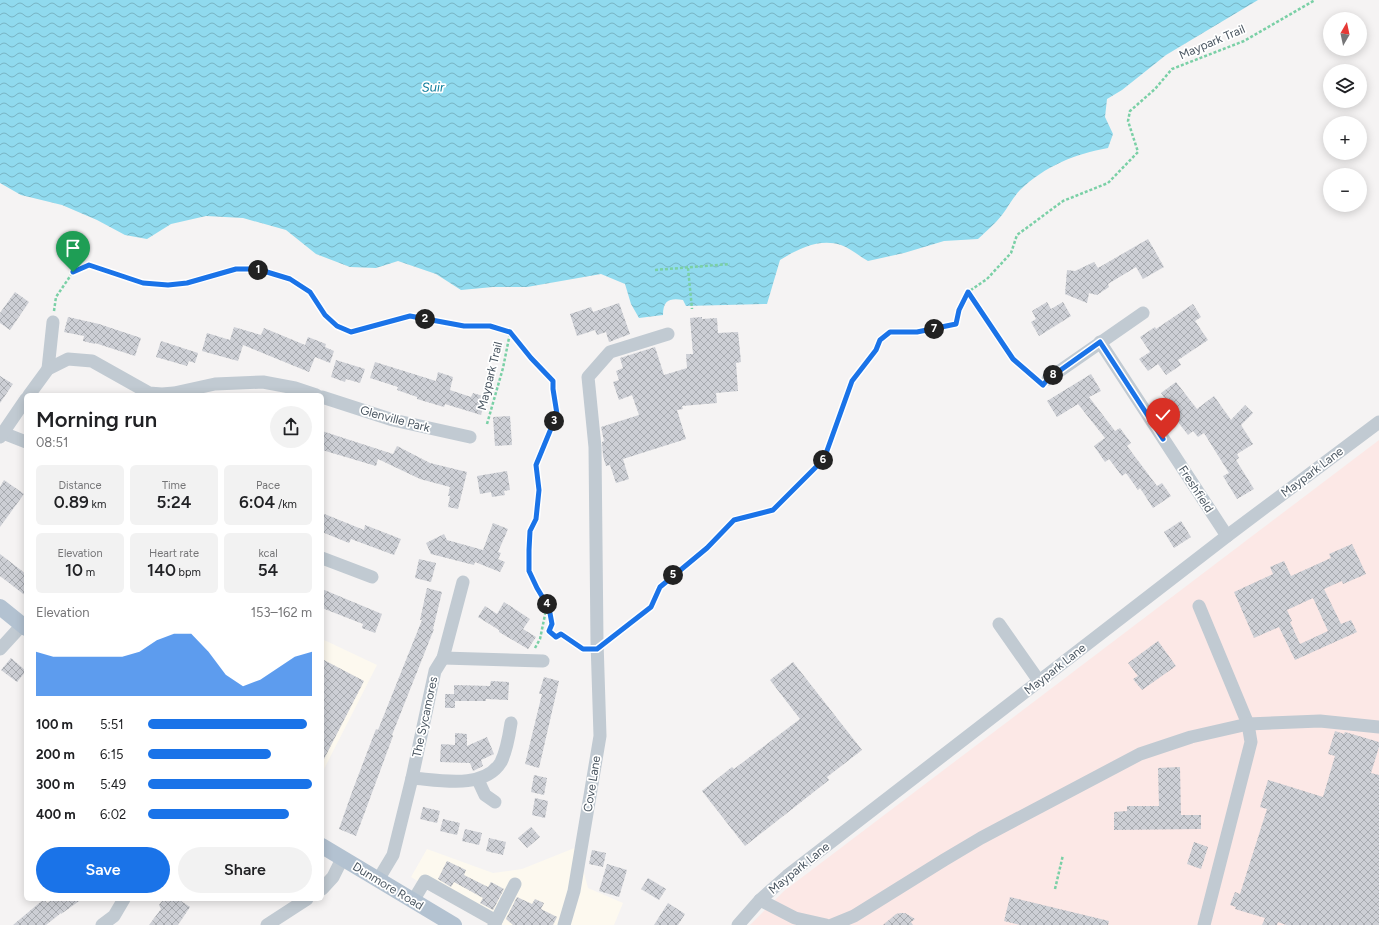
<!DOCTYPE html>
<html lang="en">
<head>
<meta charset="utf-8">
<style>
  body { margin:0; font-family:Figtree,sans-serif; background:#f2f2f2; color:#202124; height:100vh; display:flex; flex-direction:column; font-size:15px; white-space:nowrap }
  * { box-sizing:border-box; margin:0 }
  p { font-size:13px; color:#757577 }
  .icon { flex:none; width:22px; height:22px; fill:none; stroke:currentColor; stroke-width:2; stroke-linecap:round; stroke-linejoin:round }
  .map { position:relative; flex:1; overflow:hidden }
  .side { position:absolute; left:24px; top:393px; width:300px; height:508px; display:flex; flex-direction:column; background:#fff; border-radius:6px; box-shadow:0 2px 10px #0003 }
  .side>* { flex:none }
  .needle { width:26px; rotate:9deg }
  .buttons { position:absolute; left:1323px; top:12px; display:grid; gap:8px }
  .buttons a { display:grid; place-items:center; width:44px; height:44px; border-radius:50%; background:#fff; box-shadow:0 2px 10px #0003; font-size:20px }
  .pin { position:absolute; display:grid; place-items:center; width:34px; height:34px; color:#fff; margin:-41px -17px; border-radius:50% 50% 50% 0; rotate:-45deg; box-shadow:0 0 4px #0007 }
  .pin .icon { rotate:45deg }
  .km { position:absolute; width:20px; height:20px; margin:-10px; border-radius:50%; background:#222; color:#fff; font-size:11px; line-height:20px; text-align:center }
  .round { display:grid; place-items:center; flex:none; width:42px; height:42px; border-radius:21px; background:#f2f2f2 }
  .overview { display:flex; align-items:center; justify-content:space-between; height:68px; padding:0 12px }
  h1 { font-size:22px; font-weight:600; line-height:30px }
  .metrics { display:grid; grid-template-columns:repeat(3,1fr); gap:6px; height:68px; padding:4px 12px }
  .metrics div { display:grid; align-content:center; border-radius:6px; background:#f2f2f2; text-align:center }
  .metrics b { font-size:17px; font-weight:600 }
  .metrics small { font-size:11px; font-weight:400 }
  .metrics p { font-size:11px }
  .chart { height:112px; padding:8px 12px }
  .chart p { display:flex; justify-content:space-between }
  .chart svg { width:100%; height:72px; margin-top:4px; fill:#1a73e8; opacity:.7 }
  .primary-button { display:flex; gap:8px; margin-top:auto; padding:8px 12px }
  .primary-button a { flex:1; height:46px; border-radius:24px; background:#1a73e8; color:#fff; font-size:16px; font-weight:600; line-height:46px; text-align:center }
  .primary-button a+a { background:#f2f2f2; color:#202124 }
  ul { padding:0 12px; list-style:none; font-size:13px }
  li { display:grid; grid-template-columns:64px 48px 1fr; align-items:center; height:30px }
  li i { height:10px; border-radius:5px; background:#1a73e8 }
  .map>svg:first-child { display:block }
  .commercial { fill:#fdf9ef }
  .medical { fill:#fce8e6 }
  .water { fill:url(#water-waves) }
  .building { fill:url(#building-cross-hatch); fill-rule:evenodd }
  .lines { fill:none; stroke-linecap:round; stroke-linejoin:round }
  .path { stroke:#7ad0a6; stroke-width:2.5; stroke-dasharray:3 2; stroke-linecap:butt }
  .minor { stroke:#c1cad2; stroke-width:13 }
  .major { stroke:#b3c2d1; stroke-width:16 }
  .route-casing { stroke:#fff; stroke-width:8 }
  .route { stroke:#1a73e8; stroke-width:5 }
  .labels { text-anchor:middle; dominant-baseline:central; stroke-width:3.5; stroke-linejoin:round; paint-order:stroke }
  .street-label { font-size:12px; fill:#4a5661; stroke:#fff }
  .water-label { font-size:13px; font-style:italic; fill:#0c7c9b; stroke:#fff }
</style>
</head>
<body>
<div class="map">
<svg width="1379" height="925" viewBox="0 0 1379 925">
  <defs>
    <pattern id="water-waves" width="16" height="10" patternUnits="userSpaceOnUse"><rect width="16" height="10" fill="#90daee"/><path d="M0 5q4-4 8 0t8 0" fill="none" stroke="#78b4c4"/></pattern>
    <pattern id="building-cross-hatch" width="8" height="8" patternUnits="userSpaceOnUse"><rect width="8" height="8" fill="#cdcfd5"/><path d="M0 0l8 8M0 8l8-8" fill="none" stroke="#a8abb0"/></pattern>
  </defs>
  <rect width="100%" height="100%" fill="#f5f3f3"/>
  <g class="commercial">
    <path d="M322 639 377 665 322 773Z"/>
    <path d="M577 847 588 888 623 903 614 925H489L411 877 427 849 493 873 522 869Z"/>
  </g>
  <path class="medical" d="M1379 440V925H750L784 891Z"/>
  <path class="water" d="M0 0H1258L1166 55 1122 90 1107 99 1105 117 1113 134 1108 148C1075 154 1045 166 1020 190 1013 197 1008 207 1002 215 995 224 986 231 978 239L944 241 904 253 868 261C859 256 850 248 841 245 819 238 798 249 780 260L767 304 686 306 683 300C670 298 663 300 663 315L639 318 631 304 625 284 601 274 527 287H493L461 290 436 274 398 261 376 268 350 267 316 254 286 230 243 218 206 216 171 224 147 239 125 235 97 220 62 205 21 195 0 183Z"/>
  <g class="building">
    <path d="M1148 239 1164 267 1143 279 1136 267 1108 284 1109 287 1097 295 1089 293 1087 303 1065 294 1067 270 1075 271 1094 262 1098 268Z"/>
    <path d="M15 292 29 302 10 330 0 323V313Z"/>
    <path d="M1047 302 1051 309 1063 302 1071 316 1039 336 1031 322 1036 319 1032 311Z"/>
    <path d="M619 303 630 334 609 342 606 332 597 335 595 330 577 336 570 314 591 307 593 312Z"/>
    <path d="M1193 304 1201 317 1195 321 1208 340 1178 360 1181 365 1166 375 1158 364 1148 371 1139 359 1150 352 1140 337 1155 327 1156 329Z"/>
    <path d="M68 317 99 324 141 338 135 356 95 343V344L83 341 84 336 64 332Z"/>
    <path d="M702 317V319L717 318 718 333 738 332 741 362 736 363 738 391 716 393 717 403 682 406 683 409 677 410 686 439 623 459 629 479 616 483 610 465 606 466 603 456 602 442 604 441 601 427 639 415 632 395 619 400 613 382 619 380 616 371 623 368 620 358 655 347 664 375 687 368 686 354H693L690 318Z"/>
    <path d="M234 327 261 335 264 328 305 345 308 337 326 344 325 347 334 351 330 363 315 357 309 372 243 345 238 361 202 351 207 333 230 340Z"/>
    <path d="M161 341 198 353 195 363 189 361 187 366 156 357Z"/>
    <path d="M336 360 365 369 360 383 346 379 345 382 331 377Z"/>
    <path d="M375 362 436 381 438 372 453 377 450 390 471 397 473 393 486 397 481 415 445 404 444 407 417 399V397L397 390 398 387 370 378Z"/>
    <path d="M1091 374 1101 391 1089 397 1115 431 1120 428 1131 443 1127 446 1157 486 1162 483 1171 496 1153 508 1140 488 1138 490 1126 473 1122 476 1109 459 1105 462 1094 446 1105 438 1078 404 1057 417 1047 401Z"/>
    <path d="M0 376 13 384 0 403Z"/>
    <path d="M1176 382 1197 409 1214 396 1231 420 1245 405 1253 413 1241 425 1253 444 1237 454 1239 458 1236 460 1254 489 1237 499 1223 476 1229 473 1204 433 1198 437 1193 431 1188 435 1175 418 1178 416 1161 393Z"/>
    <path d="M510 416 512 445 495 446 493 417Z"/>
    <path d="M322 431 393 454 397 446 430 463 467 472 458 509 448 507 450 496H448L450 487 420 479 378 459 376 466 322 450Z"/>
    <path d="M507 471 510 490 504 491 505 495 492 497 491 492 480 494 477 476Z"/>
    <path d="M4 480 24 494 0 527V487Z"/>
    <path d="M322 513 364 530 365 525 401 539 394 555 351 539 349 543 322 532Z"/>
    <path d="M1181 521 1191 537 1174 548 1164 532Z"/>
    <path d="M493 523 508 529 498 552 501 553 498 559 505 562 500 572 475 562 474 565 431 554 426 543 444 534 447 540 483 550Z"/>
    <path d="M1352 544 1366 574 1343 584 1342 581 1324 589 1341 624 1351 620 1357 632 1295 660 1279 627 1254 638 1234 592 1273 574 1270 567 1284 561 1291 576 1331 558 1329 554ZM1313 598 1328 631 1300 644 1290 622 1292 621 1287 610Z"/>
    <path d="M0 554 26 574V596L0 576Z"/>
    <path d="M419 559 436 563 431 582 415 578Z"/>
    <path d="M427 588 442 592 433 629H434L392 735 393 736 356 836 339 829 352 792 376 729 378 730 422 620H420Z"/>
    <path d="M322 589 382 614 375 633 362 628 363 624 322 608Z"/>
    <path d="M504 602 530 619 523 629 536 637 528 649 499 632V630L478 617 485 606 497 614Z"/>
    <path d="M1158 641 1176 666 1142 690 1133 679 1138 676 1128 663Z"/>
    <path d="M11 658 26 671 17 682 1 670Z"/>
    <path d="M322 659 364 681 322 763Z"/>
    <path d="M793 662 862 750 827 777 829 780 745 846 702 791 732 767 734 769 800 719 770 680Z"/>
    <path d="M544 677 559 681 539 768 525 764 542 694H539Z"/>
    <path d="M491 681 509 682 508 700 486 699V701H455V708H445V694H454V685L490 686Z"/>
    <path d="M1335 731 1344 734 1345 732 1379 742V747L1371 773 1379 775V925H1286L1278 922 1277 925H1262L1265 918 1235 909 1236 907 1230 905 1235 892 1240 894 1267 809 1260 807 1268 780 1323 797 1335 756 1328 754Z"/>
    <path d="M455 733 467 734V746L487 737 494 754 481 760 483 766 473 771 470 763 440 762 441 744 455 745Z"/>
    <path d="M1180 767 1181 815H1201V829L1114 830V812L1127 811V806H1159L1158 768Z"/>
    <path d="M534 775 547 778 544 795 531 792Z"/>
    <path d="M535 798 548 801 545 818 532 815Z"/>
    <path d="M423 807 440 811 437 823 420 819Z"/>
    <path d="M443 819 460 823 457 835 440 831Z"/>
    <path d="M531 827 540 837 527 848 518 838Z"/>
    <path d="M465 829 482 833 479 845 462 841Z"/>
    <path d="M489 838 506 842 503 855 486 851Z"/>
    <path d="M1194 842 1208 847 1201 869 1187 864Z"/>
    <path d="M592 850 606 853 603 867 589 864Z"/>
    <path d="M447 861 466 870 464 875 488 887 491 882 504 889 493 910 480 903 483 898 454 882 451 887 438 879Z"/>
    <path d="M607 864 627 870 619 897 599 891Z"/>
    <path d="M648 878 666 889 659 900 641 889Z"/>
    <path d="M517 897 532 904 535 899 544 903 541 909 557 917 553 925H513L506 919Z"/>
    <path d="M1010 897 1109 921 1108 925H1020L1004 921Z"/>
    <path d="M44 899 47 903 53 899H82L61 914V913L46 925H13Z"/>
    <path d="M169 899H178L190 907 178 925H149L161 909 159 905 162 901Z"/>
    <path d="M668 903 685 914 678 925H654Z"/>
    <path d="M900 913H905L915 919 911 922 913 925H883L896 914Z"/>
  </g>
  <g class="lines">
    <g class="path">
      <path d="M688 268 692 309"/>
      <path d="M655 270 730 264"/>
      <path d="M54 311 56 297 73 272 89 265 143 283 168 285 187 283 237 269H257L290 279 310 292 325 315 337 326 351 332 410 316 463 326H490L510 332 531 358 553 381V389L557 414 536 465 539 490 536 519 531 531 529 550V571L537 588 549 607 551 624 549 631 556 637 561 634 583 649H585"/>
      <path d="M1037 379 1013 359 968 292 987 279 1011 253 1017 235 1063 201 1108 183 1138 152 1128 121 1130 111 1155 89 1172 69 1244 41 1315 0"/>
      <path d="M487 424 503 368 510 333"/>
      <path d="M609 639 651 607 660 587 707 547 734 520 773 510 824 459 851 381 876 350 880 340 890 332H917L956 324 959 310 968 292"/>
      <path d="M535 648 540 639 547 605"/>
      <path d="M1055 889 1063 855"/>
    </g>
    <g class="minor">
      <path d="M1100 342 1227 536"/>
      <path d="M48 369 53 322"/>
      <path d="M1048 379 1143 313"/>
      <path d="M29 395 48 369 68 359 92 361 149 393 162 394 174 393 215 384 263 382 295 388 316 395"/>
      <path d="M322 397 393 420 470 437"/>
      <path d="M3 433 26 442"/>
      <path d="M0 437 26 399"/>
      <path d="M322 558 372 577"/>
      <path d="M1199 606 1248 724 1251 742 1204 925"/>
      <path d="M999 624 1039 681"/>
      <path d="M0 649 22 625"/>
      <path d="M443 658 543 661"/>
      <path d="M412 778C439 780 484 790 501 762 507 750 509 736 511 723"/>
      <path d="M478 780 485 795 495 802"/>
      <path d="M378 880 393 855 412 778 435 671 443 658 463 582"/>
      <path d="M322 889 333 877 342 859"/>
      <path d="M760 900 795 918 826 925"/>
      <path d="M413 901 425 881 496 921 494 925"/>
      <path d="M496 921 515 884"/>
      <path d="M102 925 114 916 124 899"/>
      <path d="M267 925 307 899"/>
      <path d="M564 925 574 891 600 736 597 641 595 447 588 377 610 352 668 334"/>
      <path d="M738 925 760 900 787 876 1227 536 1379 422"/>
      <path d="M832 925 854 916 944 860 981 838 1140 754 1191 737 1248 724 1320 721 1379 727"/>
    </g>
    <g class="major">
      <path d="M0 607 26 628"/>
      <path d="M322 846 454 925"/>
    </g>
  </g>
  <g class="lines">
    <defs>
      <path id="route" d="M73 272 89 265 143 283 168 285 187 283 236 269H257L290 279 310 292 325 315 337 326 351 332 410 316 464 326H490L510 332 531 358 553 381V389L557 414 536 465 539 490 536 519 530 531 529 550V571L537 588 549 608 552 624 549 631 556 637 561 634 583 649H597L651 607 660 587 707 548 734 520 773 510 824 459 852 381 876 350 880 340 890 332H917L956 324 959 310 968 292 1013 359 1043 385 1048 379 1100 342 1163 439"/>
    </defs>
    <use href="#route" class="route-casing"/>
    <use href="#route" class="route"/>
  </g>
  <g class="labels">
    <g class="street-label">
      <text transform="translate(1212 42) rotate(-23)">Maypark Trail</text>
      <text transform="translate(490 376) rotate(-76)">Maypark Trail</text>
      <text transform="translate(395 419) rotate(15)">Glenville Park</text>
      <text transform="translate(1312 472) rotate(-37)">Maypark Lane</text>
      <text transform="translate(1196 489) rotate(57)">Freshfield</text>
      <text transform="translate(1055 669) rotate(-38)">Maypark Lane</text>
      <text transform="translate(425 717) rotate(-78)">The Sycamores</text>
      <text transform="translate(592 784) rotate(-81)">Cove Lane</text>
      <text transform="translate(799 868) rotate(-39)">Maypark Lane</text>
      <text transform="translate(388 886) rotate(31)">Dunmore Road</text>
    </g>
    <g class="water-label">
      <text transform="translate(433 87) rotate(-1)">Suir</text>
    </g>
  </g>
</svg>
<div class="buttons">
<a><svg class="needle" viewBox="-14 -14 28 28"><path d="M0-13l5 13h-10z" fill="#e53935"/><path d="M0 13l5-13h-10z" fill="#757577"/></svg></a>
<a><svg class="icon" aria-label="layers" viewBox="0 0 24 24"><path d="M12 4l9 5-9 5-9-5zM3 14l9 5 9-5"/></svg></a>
<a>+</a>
<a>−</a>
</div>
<div class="pin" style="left:73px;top:272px;background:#1e9e55"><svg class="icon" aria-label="arrive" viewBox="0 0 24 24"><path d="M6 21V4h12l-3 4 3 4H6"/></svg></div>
<div class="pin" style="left:1163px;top:439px;background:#d93025"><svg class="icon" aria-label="check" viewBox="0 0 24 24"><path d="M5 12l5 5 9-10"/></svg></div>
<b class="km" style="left:258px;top:270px">1</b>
<b class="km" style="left:425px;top:319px">2</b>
<b class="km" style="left:554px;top:421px">3</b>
<b class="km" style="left:547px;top:604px">4</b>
<b class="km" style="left:673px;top:575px">5</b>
<b class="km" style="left:823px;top:460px">6</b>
<b class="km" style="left:934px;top:329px">7</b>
<b class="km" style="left:1053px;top:375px">8</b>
<section class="side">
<div class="overview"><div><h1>Morning run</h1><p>08:51</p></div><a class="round"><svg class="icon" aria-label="share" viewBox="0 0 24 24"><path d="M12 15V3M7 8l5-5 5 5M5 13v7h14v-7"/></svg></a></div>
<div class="metrics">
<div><p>Distance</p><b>0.89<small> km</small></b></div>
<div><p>Time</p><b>5:24</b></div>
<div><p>Pace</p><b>6:04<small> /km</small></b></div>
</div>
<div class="metrics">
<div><p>Elevation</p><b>10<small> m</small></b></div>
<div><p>Heart rate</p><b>140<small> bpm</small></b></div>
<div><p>kcal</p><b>54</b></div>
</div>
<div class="chart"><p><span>Elevation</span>153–162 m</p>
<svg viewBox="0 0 160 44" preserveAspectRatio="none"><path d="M0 44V17L10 20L20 20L30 20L40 20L50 20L60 17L70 10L80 6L90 6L100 17L110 31L120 38L130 34L140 27L150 20L160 17V44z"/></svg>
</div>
<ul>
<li><b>100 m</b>5:51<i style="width:97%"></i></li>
<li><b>200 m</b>6:15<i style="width:75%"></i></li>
<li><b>300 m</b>5:49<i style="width:100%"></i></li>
<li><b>400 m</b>6:02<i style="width:86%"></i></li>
</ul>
<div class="primary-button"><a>Save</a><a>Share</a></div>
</section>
</div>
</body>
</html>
